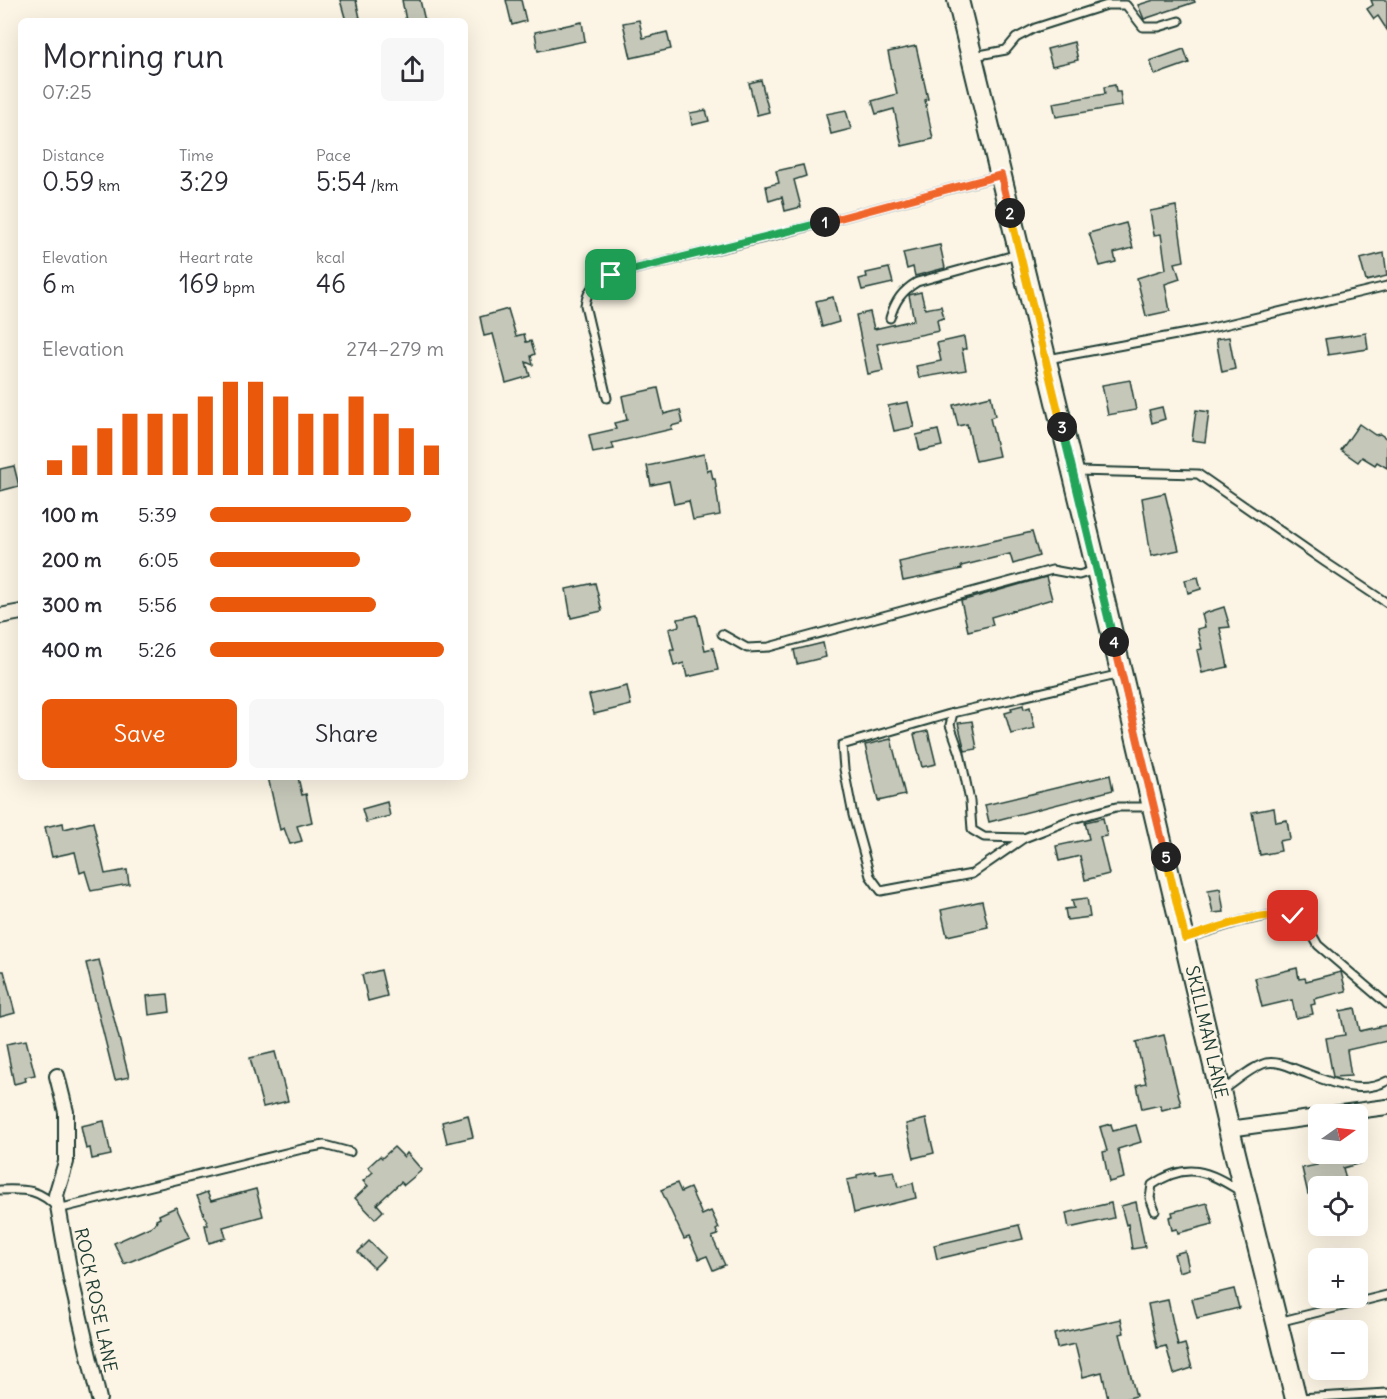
<!DOCTYPE html>
<html lang="en">
<head>
<meta charset="utf-8">
<style>
  body { margin:0; font-family:Delius,sans-serif; background:#f7f7f7; color:#2b2b33; height:100vh; display:flex; flex-direction:column; font-size:22px; white-space:nowrap }
  * { box-sizing:border-box; margin:0 }
  p { font-size:20px; color:#7c7c81 }
  .icon { flex:none; width:33px; height:33px; fill:none; stroke:currentColor; stroke-width:2; stroke-linecap:round; stroke-linejoin:round }
  .map { position:relative; flex:1; overflow:hidden }
  .sheet { position:absolute; left:18px; top:18px; width:450px; height:762px; display:flex; flex-direction:column; background:#fff; border-radius:9px; box-shadow:0 6px 24px #0002 }
  .sheet>* { flex:none }
  .needle { width:39px; rotate:76deg }
  .fabs { position:absolute; left:1308px; top:1104px; display:grid; gap:12px }
  .fabs a { display:grid; place-items:center; width:60px; height:60px; border-radius:9px; background:#fff; box-shadow:0 6px 24px #0002; font-size:30px }
  .pin { position:absolute; display:grid; place-items:center; width:51px; height:51px; color:#fff; margin:-26px; border-radius:12px; box-shadow:0 3px 9px #0006 }
  .km { position:absolute; width:30px; height:30px; margin:-15px; border-radius:50%; background:#222; color:#fff; font-size:16px; line-height:30px; text-align:center }
  .round { display:grid; place-items:center; flex:none; width:63px; height:63px; border-radius:9px; background:#f7f7f7 }
  .headline { display:flex; align-items:center; justify-content:space-between; height:102px; padding:0 24px }
  h1 { font-size:33px; font-weight:600; line-height:45px }
  .metrics { display:grid; grid-template-columns:repeat(3,1fr); gap:9px; height:102px; padding:6px 24px }
  .metrics div { display:grid; align-content:center }
  .metrics b { font-size:26px; font-weight:600 }
  .metrics small { font-size:16px; font-weight:400 }
  .metrics p { font-size:16px }
  .chart { height:168px; padding:12px 24px }
  .chart p { display:flex; justify-content:space-between }
  .chart svg { width:100%; height:108px; margin-top:6px; stroke:#ea580c; stroke-width:6 }
  .primary-button { display:flex; gap:12px; margin-top:auto; padding:12px 24px }
  .primary-button a { flex:1; height:69px; border-radius:9px; background:#ea580c; color:#fff; font-size:24px; font-weight:600; line-height:69px; text-align:center }
  .primary-button a+a { background:#f7f7f7; color:#2b2b33 }
  ul { padding:0 24px; list-style:none; font-size:20px }
  li { display:grid; grid-template-columns:96px 72px 1fr; align-items:center; height:45px }
  li i { height:15px; border-radius:8px; background:#ea580c }
  .map>svg:first-child { display:block }
  .building { fill:#c5c7b9; stroke:#1f3d34; stroke-width:1.5 }
  .lines { fill:none; stroke-linecap:round; stroke-linejoin:round }
  .lane-casing { stroke:#1f3d34; stroke-width:11 }
  .street-casing { stroke:#1f3d34; stroke-width:18 }
  .secondary-casing { stroke:#1f3d34; stroke-width:24 }
  .lane { stroke:#fcf5e5; stroke-width:7 }
  .street { stroke:#fcf5e5; stroke-width:14 }
  .secondary { stroke:#fcf5e5; stroke-width:20 }
  .split-1-casing { stroke:#fff; stroke-width:12 }
  .split-2-casing { stroke:#fff; stroke-width:12 }
  .split-3-casing { stroke:#fff; stroke-width:12 }
  .split-4-casing { stroke:#fff; stroke-width:12 }
  .split-5-casing { stroke:#fff; stroke-width:12 }
  .split-6-casing { stroke:#fff; stroke-width:12 }
  .split-1 { stroke:#22a559; stroke-width:8 }
  .split-2 { stroke:#f0652b; stroke-width:8 }
  .split-3 { stroke:#f5b400; stroke-width:8 }
  .split-4 { stroke:#22a559; stroke-width:8 }
  .split-5 { stroke:#f0652b; stroke-width:8 }
  .split-6 { stroke:#f5b400; stroke-width:8 }
  .labels { text-anchor:middle; dominant-baseline:central; stroke-width:4.5; stroke-linejoin:round; paint-order:stroke }
  .street-label { font-size:18px; fill:#1f3d34; stroke:#fcf5e5 }
</style>
</head>
<body>
<div class="map">
<svg width="1387" height="1399" viewBox="0 0 1387 1399">
  <rect width="100%" height="100%" fill="#fcf5e5"/>
  <filter id="ink" filterUnits="userSpaceOnUse"><feTurbulence type="fractalNoise" baseFrequency=".0167" numOctaves="2"/><feDisplacementMap in="SourceGraphic" scale="12" xChannelSelector="R" yChannelSelector="G"/><feConvolveMatrix kernelMatrix="1 2 1 2 8 2 1 2 1" color-interpolation-filters="sRGB"/></filter>
  <g filter="url(#ink)">
    <g class="building">
      <path d="M340 0H356L360 18 346 21Z"/>
      <path d="M402 0H420L425 21H406Z"/>
      <path d="M506 0H521L526 21 512 25Z"/>
      <path d="M1154 0H1194L1195 2 1144 19 1138 5Z"/>
      <path d="M1371 0H1387V30L1378 16 1374 19 1367 9 1373 5Z"/>
      <path d="M639 20 643 38 667 32 671 49 631 58 623 23Z"/>
      <path d="M582 22 585 41 538 51 535 32Z"/>
      <path d="M1074 42 1078 60 1052 66 1047 49Z"/>
      <path d="M916 46 928 99 925 100 933 139 902 146 894 109 876 114 872 101 897 94 888 52Z"/>
      <path d="M1184 49 1189 63 1155 75 1150 61Z"/>
      <path d="M761 80 769 112 757 115 749 83Z"/>
      <path d="M1115 85 1116 92H1120L1122 106 1056 117 1053 103 1105 94 1104 87Z"/>
      <path d="M706 110 709 121 692 125 690 113Z"/>
      <path d="M846 110 851 129 831 134 826 114Z"/>
      <path d="M803 165 806 176 794 180 801 207 785 211 782 197 769 201 766 186 779 183 776 171Z"/>
      <path d="M1176 206 1184 261 1175 263 1180 279 1165 284 1170 311 1146 316 1137 278 1166 269 1161 234 1154 235 1150 211Z"/>
      <path d="M1126 223 1133 248 1114 253 1116 262 1100 266 1089 233Z"/>
      <path d="M940 245 945 268 915 276 913 267 907 269 903 253Z"/>
      <path d="M1384 253 1387 276 1366 281 1360 259Z"/>
      <path d="M889 268 893 283 862 290 859 279 867 277 866 273Z"/>
      <path d="M921 292 925 309 941 306 944 318 937 320 939 331 877 344 883 371 868 374 856 315 870 312 874 329 914 320 909 295Z"/>
      <path d="M833 297 839 322 822 327 816 301Z"/>
      <path d="M508 309 516 336 524 334 526 342 531 341 535 354 531 356 533 365 526 362 530 376 506 383 493 334 484 336 480 317Z"/>
      <path d="M1366 333 1368 349 1328 355 1325 339Z"/>
      <path d="M964 337 966 349H962L966 370 919 378 916 366 941 361 937 343Z"/>
      <path d="M1229 337 1235 369 1222 372 1216 339Z"/>
      <path d="M1130 380 1136 410 1108 415 1102 385Z"/>
      <path d="M658 388 664 414 680 410 683 423 671 426 672 429 612 443 614 449 593 453 589 435 616 429 614 423 627 420 622 396Z"/>
      <path d="M991 396 995 416 990 418 999 456 976 461 967 424 958 426 953 405Z"/>
      <path d="M908 402 914 427 894 431 888 406Z"/>
      <path d="M1162 407 1165 419 1152 423 1149 410Z"/>
      <path d="M1196 410 1209 412 1205 442 1192 440Z"/>
      <path d="M1359 424 1375 435 1380 434 1387 439V468L1377 462 1375 465 1362 457 1358 462 1341 450Z"/>
      <path d="M938 430 942 446 920 451 916 435Z"/>
      <path d="M704 454 707 471 711 470 713 479H715L720 515 693 520 689 501 674 504 669 481 651 485 647 466Z"/>
      <path d="M14 466 19 486 0 491V469Z"/>
      <path d="M1165 493 1179 550 1151 556 1142 498Z"/>
      <path d="M1032 532 1039 556 1013 564 1010 554 961 566 962 569 903 581 899 562Z"/>
      <path d="M1046 577 1052 599 991 617 993 625 968 631 961 601Z"/>
      <path d="M1198 577 1201 589 1188 593 1185 580Z"/>
      <path d="M595 583 602 611 571 618 566 589Z"/>
      <path d="M1224 607 1230 627 1220 628 1228 667 1202 673 1197 650 1202 649 1197 629 1205 627 1202 614Z"/>
      <path d="M697 615 705 650 713 648 718 670 687 677 684 663 674 666 670 650H674L669 629 679 626 678 619Z"/>
      <path d="M823 643 826 657 797 664 794 650Z"/>
      <path d="M627 686 631 705 594 714 589 695Z"/>
      <path d="M1023 705 1024 709 1030 707 1035 728 1011 734 1005 713 1012 711 1011 708Z"/>
      <path d="M972 721 977 749 965 751 958 723Z"/>
      <path d="M928 731 936 764 922 767 914 734Z"/>
      <path d="M891 739 905 795 878 801 865 745Z"/>
      <path d="M1110 775 1113 790 989 822 985 805Z"/>
      <path d="M268 777H298L302 795 306 794 312 822 297 826 302 841 290 844 284 828 280 830Z"/>
      <path d="M387 802 390 816 366 822 362 809Z"/>
      <path d="M1274 808 1276 822 1287 820 1290 839 1279 841 1281 851 1260 855 1252 812Z"/>
      <path d="M1103 818 1107 836 1100 837 1109 874 1085 880 1080 856 1059 861 1056 846 1089 839 1085 822Z"/>
      <path d="M93 822 105 874 127 870 129 884 91 891 85 871 80 873 75 852 52 857 45 827 63 823 64 829Z"/>
      <path d="M1220 888 1224 912 1213 913 1208 890Z"/>
      <path d="M1087 898 1090 917 1067 920 1065 909 1074 908 1072 900Z"/>
      <path d="M982 901 988 927 947 936 941 910Z"/>
      <path d="M99 960 129 1077 115 1080 86 963Z"/>
      <path d="M1297 968 1299 979 1305 978 1306 981 1341 972 1346 991 1314 999 1315 1004 1311 1005 1313 1014 1296 1018 1292 1000 1262 1007 1255 978Z"/>
      <path d="M381 970 387 996 368 1001 362 975Z"/>
      <path d="M0 971H4L15 1013 0 1017Z"/>
      <path d="M168 994 170 1012 149 1015 147 996Z"/>
      <path d="M1355 1008 1360 1031 1387 1025V1041L1347 1050 1351 1076 1333 1077 1326 1038 1345 1035 1340 1011Z"/>
      <path d="M1164 1035 1181 1105 1162 1110 1160 1105 1142 1109 1137 1085 1146 1083 1136 1042Z"/>
      <path d="M26 1040 35 1075 25 1077 26 1081 14 1084 6 1044Z"/>
      <path d="M275 1052 288 1101 263 1107 250 1058Z"/>
      <path d="M468 1115 473 1137 447 1143 442 1122Z"/>
      <path d="M926 1119 934 1153 914 1158 906 1124Z"/>
      <path d="M104 1121 111 1155 92 1159 90 1148 86 1149 81 1126Z"/>
      <path d="M1111 1124 1113 1131 1136 1125 1141 1142 1118 1149 1124 1178 1109 1182 1103 1152 1107 1151 1100 1127Z"/>
      <path d="M394 1147 404 1157 407 1153 422 1170 404 1185 401 1182 377 1204 383 1211 375 1219 355 1198 368 1186 363 1181 373 1172 368 1167 380 1156 382 1158Z"/>
      <path d="M1336 1154H1359L1361 1163 1343 1168 1346 1179 1341 1180 1343 1186H1318V1192L1308 1194 1302 1168 1317 1165 1316 1158Z"/>
      <path d="M875 1171 876 1174 894 1171 898 1187 913 1183 916 1198 854 1213 847 1180 857 1178V1175Z"/>
      <path d="M677 1183 681 1192 690 1188 702 1215 711 1211 719 1228 716 1230 718 1235 712 1237 725 1265 713 1270 707 1256 699 1259 689 1237 684 1239 661 1190Z"/>
      <path d="M256 1189 263 1216 223 1227 226 1238 209 1243 205 1225H208L197 1196 207 1192 211 1201Z"/>
      <path d="M1136 1202 1145 1247 1132 1249 1128 1224 1126 1225 1121 1206Z"/>
      <path d="M1111 1203 1114 1218 1069 1228 1066 1213Z"/>
      <path d="M1207 1203 1213 1224 1178 1233 1177 1229 1172 1230 1169 1217 1173 1216 1172 1212Z"/>
      <path d="M176 1207 190 1237 124 1264 114 1243 150 1227 157 1222 156 1220 160 1218 159 1215Z"/>
      <path d="M1019 1225 1023 1239 937 1259 934 1245Z"/>
      <path d="M369 1241 385 1257 374 1268 358 1252Z"/>
      <path d="M1185 1251 1189 1269 1179 1272 1174 1254Z"/>
      <path d="M1234 1289 1239 1308 1197 1318 1192 1299Z"/>
      <path d="M1168 1300 1178 1346 1185 1344 1192 1368 1174 1374 1166 1346 1157 1348 1148 1304Z"/>
      <path d="M1121 1319 1124 1333 1120 1334 1136 1396 1125 1399H1108L1102 1372 1083 1377 1075 1344 1057 1348 1054 1334Z"/>
    </g>
    <g class="lines">
      <defs>
        <g id="lane">
          <path d="M974 56 1006 50 1016 38 1035 28 1107 5H1126L1143 27H1159L1179 21"/>
          <path d="M890 318C895 301 902 291 917 282L1018 254"/>
          <path d="M1048 359 1203 330 1387 286"/>
          <path d="M607 398 585 305C588 288 595 282 611 275L780 234 998 176"/>
          <path d="M1076 471 1198 474 1325 562 1387 603"/>
          <path d="M722 634 747 648 769 647 1052 570 1079 575 1095 570"/>
          <path d="M1121 674 953 713 842 745 844 769 853 815 870 876 881 891 972 874 1024 838 1073 819 1116 807H1151"/>
          <path d="M953 713 950 725 960 753 970 801 972 830 984 837 1024 838"/>
          <path d="M1187 938 1241 921 1277 914 1293 916 1305 922 1318 945 1387 1004"/>
          <path d="M1223 1090C1236 1082 1251 1067 1266 1063 1277 1061 1288 1066 1298 1070 1325 1080 1358 1097 1387 1081"/>
          <path d="M0 1190C26 1189 40 1189 58 1209L302 1149 324 1145 350 1152"/>
          <path d="M1155 1211 1150 1198 1152 1185C1187 1161 1208 1171 1240 1191"/>
          <path d="M1278 1322 1387 1295"/>
          <path d="M1299 1398 1387 1393"/>
        </g>
        <g id="street">
          <path d="M0 616 21 612"/>
          <path d="M57 1076 66 1112V1162L56 1195 71 1279 99 1399"/>
          <path d="M1333 1114 1387 1107"/>
          <path d="M1229 1129 1318 1117"/>
        </g>
        <path id="secondary" d="M958 0 1097 570 1229 1129 1296 1399"/>
      </defs>
      <use href="#lane" class="lane-casing"/>
      <use href="#street" class="street-casing"/>
      <use href="#secondary" class="secondary-casing"/>
      <use href="#lane" class="lane"/>
      <use href="#street" class="street"/>
      <use href="#secondary" class="secondary"/>
    </g>
  </g>
  <g class="lines" filter="url(#ink)">
    <defs>
      <path id="split-1" d="M611 275 825 222"/>
      <path id="split-2" d="M825 222 1001 175 1010 213"/>
      <path id="split-3" d="M1010 213 1062 427"/>
      <path id="split-4" d="M1062 427 1114 642"/>
      <path id="split-5" d="M1114 642 1166 857"/>
      <path id="split-6" d="M1166 857 1185 938C1219 928 1257 911 1293 916"/>
    </defs>
    <use href="#split-1" class="split-1-casing"/>
    <use href="#split-2" class="split-2-casing"/>
    <use href="#split-3" class="split-3-casing"/>
    <use href="#split-4" class="split-4-casing"/>
    <use href="#split-5" class="split-5-casing"/>
    <use href="#split-6" class="split-6-casing"/>
    <use href="#split-1" class="split-1"/>
    <use href="#split-2" class="split-2"/>
    <use href="#split-3" class="split-3"/>
    <use href="#split-4" class="split-4"/>
    <use href="#split-5" class="split-5"/>
    <use href="#split-6" class="split-6"/>
  </g>
  <g class="labels">
    <g class="street-label">
      <text transform="translate(1207 1032) rotate(77)">SKILLMAN LANE</text>
      <text transform="translate(96 1300) rotate(78)">ROCK ROSE LANE</text>
    </g>
  </g>
</svg>
<div class="fabs">
<a><svg class="needle" viewBox="-14 -14 28 28"><path d="M0-13l5 13h-10z" fill="#e53935"/><path d="M0 13l5-13h-10z" fill="#7c7c81"/></svg></a>
<a><svg class="icon" aria-label="locate" viewBox="0 0 24 24"><circle cx="12" cy="12" r="6"/><path d="M12 2v4M12 18v4M2 12h4M18 12h4"/></svg></a>
<a>+</a>
<a>−</a>
</div>
<div class="pin" style="left:611px;top:275px;background:#1e9e55"><svg class="icon" aria-label="arrive" viewBox="0 0 24 24"><path d="M6 21V4h12l-3 4 3 4H6"/></svg></div>
<div class="pin" style="left:1293px;top:916px;background:#d93025"><svg class="icon" aria-label="check" viewBox="0 0 24 24"><path d="M5 12l5 5 9-10"/></svg></div>
<b class="km" style="left:825px;top:222px">1</b>
<b class="km" style="left:1010px;top:213px">2</b>
<b class="km" style="left:1062px;top:427px">3</b>
<b class="km" style="left:1114px;top:642px">4</b>
<b class="km" style="left:1166px;top:857px">5</b>
<section class="sheet">
<div class="headline"><div><h1>Morning run</h1><p>07:25</p></div><a class="round"><svg class="icon" aria-label="share" viewBox="0 0 24 24"><path d="M12 15V3M7 8l5-5 5 5M5 13v7h14v-7"/></svg></a></div>
<div class="metrics">
<div><p>Distance</p><b>0.59<small> km</small></b></div>
<div><p>Time</p><b>3:29</b></div>
<div><p>Pace</p><b>5:54<small> /km</small></b></div>
</div>
<div class="metrics">
<div><p>Elevation</p><b>6<small> m</small></b></div>
<div><p>Heart rate</p><b>169<small> bpm</small></b></div>
<div><p>kcal</p><b>46</b></div>
</div>
<div class="chart"><p><span>Elevation</span>274–279 m</p>
<svg viewBox="0 0 160 44" preserveAspectRatio="none"><path d="M5 44V38M15 44V32M25 44V25M35 44V19M45 44V19M55 44V19M65 44V12M75 44V6M85 44V6M95 44V12M105 44V19M115 44V19M125 44V12M135 44V19M145 44V25M155 44V32"/></svg>
</div>
<ul>
<li><b>100 m</b>5:39<i style="width:86%"></i></li>
<li><b>200 m</b>6:05<i style="width:64%"></i></li>
<li><b>300 m</b>5:56<i style="width:71%"></i></li>
<li><b>400 m</b>5:26<i style="width:100%"></i></li>
</ul>
<div class="primary-button"><a>Save</a><a>Share</a></div>
</section>
</div>
</body>
</html>
